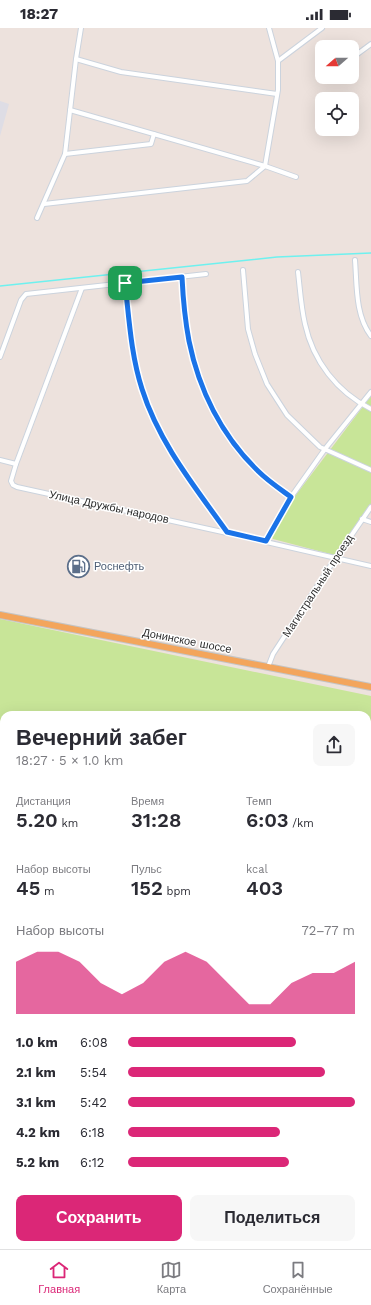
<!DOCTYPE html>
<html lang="ru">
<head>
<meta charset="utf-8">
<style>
  body { margin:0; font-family:"Work Sans",sans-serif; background:#f7f7f7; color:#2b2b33; height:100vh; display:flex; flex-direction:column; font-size:15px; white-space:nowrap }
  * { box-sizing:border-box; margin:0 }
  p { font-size:13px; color:#7c7c81 }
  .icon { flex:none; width:22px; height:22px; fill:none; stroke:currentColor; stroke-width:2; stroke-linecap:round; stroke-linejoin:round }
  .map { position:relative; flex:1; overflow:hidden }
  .details { position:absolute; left:0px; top:683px; width:371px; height:538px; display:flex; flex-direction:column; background:#fff; border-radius:12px 12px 0 0; box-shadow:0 4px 16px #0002 }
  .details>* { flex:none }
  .needle { width:26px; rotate:250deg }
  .controls { position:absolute; left:315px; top:12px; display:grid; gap:8px }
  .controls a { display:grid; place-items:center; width:44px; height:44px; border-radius:8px; background:#fff; box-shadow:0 4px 16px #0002; font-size:20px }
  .pin { position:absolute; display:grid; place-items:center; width:34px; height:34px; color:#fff; margin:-17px; border-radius:8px; box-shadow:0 2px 6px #0006 }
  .round { display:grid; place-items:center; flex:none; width:42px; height:42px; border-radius:8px; background:#f7f7f7 }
  .head { display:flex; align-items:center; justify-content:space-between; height:68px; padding:0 16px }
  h1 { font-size:22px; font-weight:600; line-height:30px }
  .stats { display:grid; grid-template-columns:repeat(3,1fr); gap:6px; height:68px; padding:4px 16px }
  .stats div { display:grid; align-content:center }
  .stats b { font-size:20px; font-weight:600 }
  .stats small { font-size:11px; font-weight:400 }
  .stats p { font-size:11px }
  .chart { height:112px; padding:8px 16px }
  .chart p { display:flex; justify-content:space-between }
  .chart svg { width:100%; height:72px; margin-top:4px; fill:#db2777; opacity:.7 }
  .button { display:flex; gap:8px; margin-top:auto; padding:8px 16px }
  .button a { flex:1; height:46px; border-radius:8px; background:#db2777; color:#fff; font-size:16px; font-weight:600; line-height:46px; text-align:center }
  .button a+a { background:#f7f7f7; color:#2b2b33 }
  ul { padding:0 16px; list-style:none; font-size:13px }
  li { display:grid; grid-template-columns:64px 48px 1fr; align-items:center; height:30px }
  li i { height:10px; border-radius:5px; background:#db2777 }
  .status { display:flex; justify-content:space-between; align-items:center; height:28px; padding:0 20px; background:#fff; direction:ltr }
  .status svg { height:11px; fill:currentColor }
  .menu { display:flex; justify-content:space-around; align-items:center; height:56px; border-top:1px solid #e1e1e2; background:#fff; font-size:11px; color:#7c7c81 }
  .menu a { display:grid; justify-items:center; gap:2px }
  .menu .active { color:#db2777 }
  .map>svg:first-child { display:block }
  .industrial { fill:#dedde5 }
  .green { fill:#c8e598 }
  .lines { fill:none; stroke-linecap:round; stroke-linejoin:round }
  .stream { stroke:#6ef1ef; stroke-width:1.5 }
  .minor-casing { stroke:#cbd3dd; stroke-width:6 }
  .primary-casing { stroke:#c4c4c4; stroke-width:8 }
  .minor { stroke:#fff; stroke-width:4 }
  .primary { stroke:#f3a55c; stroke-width:6 }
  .route-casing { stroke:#fff; stroke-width:8 }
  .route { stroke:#1a73e8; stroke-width:5 }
  .labels { text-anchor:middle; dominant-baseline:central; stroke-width:3; stroke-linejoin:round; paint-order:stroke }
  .street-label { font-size:11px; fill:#2b2b2b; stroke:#fff }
  .service-label { font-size:11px; fill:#4e5e75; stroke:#fff; text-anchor:start }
</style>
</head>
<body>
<div class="status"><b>18:27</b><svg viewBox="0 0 49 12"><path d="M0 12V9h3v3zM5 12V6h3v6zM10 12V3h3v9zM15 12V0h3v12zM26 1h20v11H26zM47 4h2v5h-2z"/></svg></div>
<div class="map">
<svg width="371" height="1221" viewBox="0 0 371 1221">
  <rect width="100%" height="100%" fill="#ede2dd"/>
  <path class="industrial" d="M0 73 9 76 0 108Z"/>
  <g class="green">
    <path d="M371 368V477L334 527 273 511 271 508 292 472Z"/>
    <path d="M0 591 371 668V710L367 727V687H4V1217H101L105 1221H0Z"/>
    <path d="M367 951 371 952V1217L366 1221H108L113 1217H367Z"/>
  </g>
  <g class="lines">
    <g class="stream">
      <path d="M0 258 277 229 371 225"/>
      <path d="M367 1216 371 1213"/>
      <path d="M361 1221 366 1217"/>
    </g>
    <defs>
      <g id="minor">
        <path d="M81 0 76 31 121 44 277 66"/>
        <path d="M269 0 278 33"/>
        <path d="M352 30 371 16"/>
        <path d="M70 82 265 138 296 149"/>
        <path d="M65 126 151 116 154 106"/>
        <path d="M44 176 247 153 265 138 278 62V33L322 0"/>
        <path d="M37 190 65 126 76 31"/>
        <path d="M355 232C357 257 355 287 371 308"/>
        <path d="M243 242 248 301 255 326 267 356 287 387 320 419 371 442"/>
        <path d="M298 244C300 261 301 279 305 296 313 333 337 364 371 381"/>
        <path d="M181 249C183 270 185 292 189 313 199 362 222 408 258 443 268 453 280 461 291 469"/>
        <path d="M125 255C129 290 130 327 142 361 159 414 195 459 227 505L371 538"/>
        <path d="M0 329 21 272 26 266 206 246"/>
        <path d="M0 432 16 436 11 453 13 457 17 459 227 505"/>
        <path d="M16 436 82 260"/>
        <path d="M362 491 371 494"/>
        <path d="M266 513 291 469 325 421 371 364"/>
        <path d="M268 639 273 626 331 537 371 479"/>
        <path d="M367 771 371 750"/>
        <path d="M367 948H371"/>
      </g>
      <path id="primary" d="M0 587 371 659"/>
    </defs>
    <use href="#minor" class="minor-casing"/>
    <use href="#primary" class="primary-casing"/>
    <use href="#minor" class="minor"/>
    <use href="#primary" class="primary"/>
  </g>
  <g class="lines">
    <defs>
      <path id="route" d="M182 249C183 270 185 292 189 313 199 362 222 408 258 443 268 453 280 461 291 469L266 513 227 504C195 459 159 415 142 361 131 327 129 290 125 255Z"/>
    </defs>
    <use href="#route" class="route-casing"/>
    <use href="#route" class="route"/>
  </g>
  <defs>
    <symbol id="fuel-ring" viewBox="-11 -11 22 22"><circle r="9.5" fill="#fff" stroke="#5c6f8a" stroke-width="1.5"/><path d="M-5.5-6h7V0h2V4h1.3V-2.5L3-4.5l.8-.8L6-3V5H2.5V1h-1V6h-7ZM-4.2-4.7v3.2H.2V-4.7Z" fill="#5c6f8a"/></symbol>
  </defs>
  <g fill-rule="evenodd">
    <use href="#fuel-ring" x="66" y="526" width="25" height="25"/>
  </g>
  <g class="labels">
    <g class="street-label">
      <text transform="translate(109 479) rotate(12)">Улица Дружбы народов</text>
      <text transform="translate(318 558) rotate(-57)">Магистральный проезд</text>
      <text transform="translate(187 613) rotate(11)">Донинское шоссе</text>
    </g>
    <g class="service-label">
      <text x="94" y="538">Роснефть</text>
    </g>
  </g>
</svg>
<div class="controls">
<a><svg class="needle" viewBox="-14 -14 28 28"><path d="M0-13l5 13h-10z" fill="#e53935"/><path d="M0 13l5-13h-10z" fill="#7c7c81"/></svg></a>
<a><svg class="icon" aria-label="locate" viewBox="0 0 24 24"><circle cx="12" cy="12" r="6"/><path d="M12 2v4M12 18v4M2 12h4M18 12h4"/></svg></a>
</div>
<div class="pin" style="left:125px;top:255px;background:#1e9e55"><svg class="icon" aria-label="arrive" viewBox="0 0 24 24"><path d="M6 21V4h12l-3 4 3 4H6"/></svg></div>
<section class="details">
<div class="head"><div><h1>Вечерний забег</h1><p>18:27 · 5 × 1.0 km</p></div><a class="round"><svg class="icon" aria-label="share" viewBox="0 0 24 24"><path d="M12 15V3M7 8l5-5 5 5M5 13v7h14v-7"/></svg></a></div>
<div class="stats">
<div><p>Дистанция</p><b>5.20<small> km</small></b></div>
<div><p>Время</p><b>31:28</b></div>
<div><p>Темп</p><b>6:03<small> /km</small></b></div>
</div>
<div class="stats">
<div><p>Набор высоты</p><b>45<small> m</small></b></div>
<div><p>Пульс</p><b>152<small> bpm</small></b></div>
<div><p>kcal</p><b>403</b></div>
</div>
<div class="chart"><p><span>Набор высоты</span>72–77 m</p>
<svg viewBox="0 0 160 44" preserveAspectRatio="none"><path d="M0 44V12L10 6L20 6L30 12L40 25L50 32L60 25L70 12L80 6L90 12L100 25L110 38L120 38L130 25L140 19L150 19L160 12V44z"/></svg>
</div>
<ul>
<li><b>1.0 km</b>6:08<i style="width:74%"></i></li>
<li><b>2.1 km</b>5:54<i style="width:87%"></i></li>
<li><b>3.1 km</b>5:42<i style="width:100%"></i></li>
<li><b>4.2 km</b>6:18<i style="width:67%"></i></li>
<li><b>5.2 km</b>6:12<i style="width:71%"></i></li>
</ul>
<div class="button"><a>Сохранить</a><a>Поделиться</a></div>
</section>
</div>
<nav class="menu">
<a class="active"><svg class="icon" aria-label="home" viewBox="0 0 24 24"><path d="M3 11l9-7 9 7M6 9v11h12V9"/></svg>Главная</a>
<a><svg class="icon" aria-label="map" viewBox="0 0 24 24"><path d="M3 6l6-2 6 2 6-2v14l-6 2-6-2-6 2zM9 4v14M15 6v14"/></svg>Карта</a>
<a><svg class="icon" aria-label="saved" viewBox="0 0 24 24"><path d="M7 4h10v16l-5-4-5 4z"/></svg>Сохранённые</a>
</nav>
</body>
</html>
